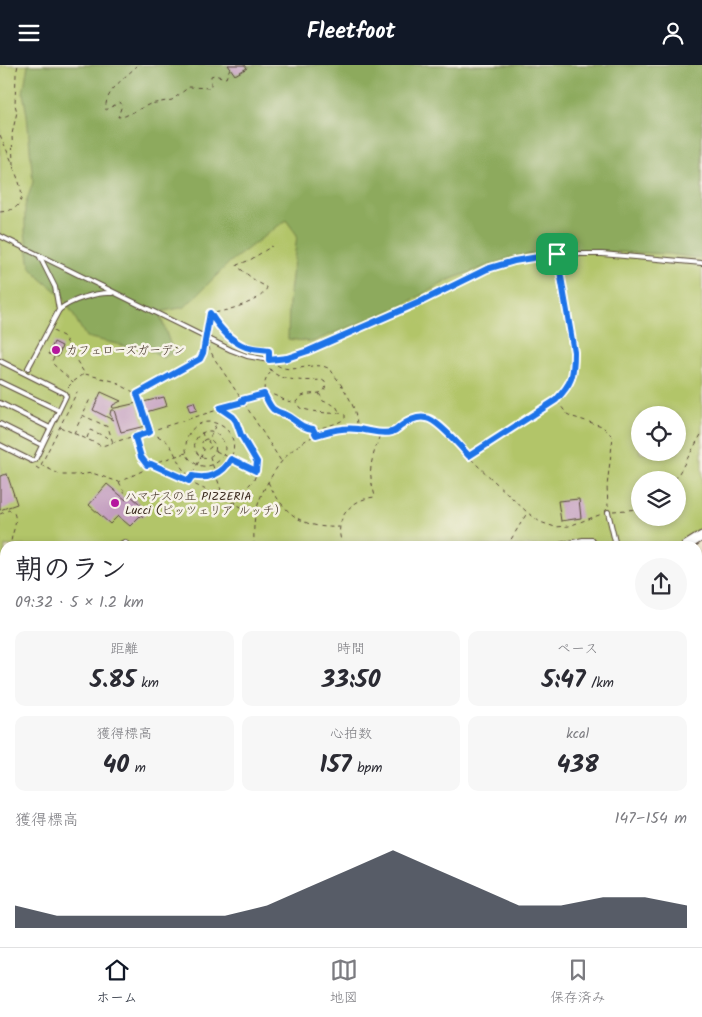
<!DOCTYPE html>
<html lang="ja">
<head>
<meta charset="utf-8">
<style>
  body { margin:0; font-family:Kalam,"Klee One",sans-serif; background:#f7f7f7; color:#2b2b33; height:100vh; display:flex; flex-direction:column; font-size:19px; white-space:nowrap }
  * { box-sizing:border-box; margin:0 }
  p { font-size:16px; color:#7c7c81 }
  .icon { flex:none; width:28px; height:28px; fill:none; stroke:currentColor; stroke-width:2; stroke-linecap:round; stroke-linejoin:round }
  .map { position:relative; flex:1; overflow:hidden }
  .panel { position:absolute; left:0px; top:476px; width:702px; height:406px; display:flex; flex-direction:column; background:#fff; border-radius:15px 15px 0 0; box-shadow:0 2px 8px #0003 }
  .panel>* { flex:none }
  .fabs { position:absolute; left:631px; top:341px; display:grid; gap:10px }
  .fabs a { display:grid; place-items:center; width:55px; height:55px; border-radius:50%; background:#fff; box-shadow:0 2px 8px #0003; font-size:25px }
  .pin { position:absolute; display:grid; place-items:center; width:42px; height:42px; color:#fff; margin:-21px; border-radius:10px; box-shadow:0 2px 8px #0006 }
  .round { display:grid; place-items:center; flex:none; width:52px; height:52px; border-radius:26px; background:#f7f7f7 }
  .overview { display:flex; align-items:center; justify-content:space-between; height:85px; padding:0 15px }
  h1 { font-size:28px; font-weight:800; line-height:38px }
  .metrics { display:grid; grid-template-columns:repeat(3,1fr); gap:8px; height:85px; padding:5px 15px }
  .metrics div { display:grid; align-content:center; border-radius:10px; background:#f7f7f7; text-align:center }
  .metrics b { font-size:25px; font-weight:800 }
  .metrics small { font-size:14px; font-weight:400 }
  .metrics p { font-size:14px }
  .chart { height:140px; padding:10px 15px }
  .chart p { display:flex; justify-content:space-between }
  .chart svg { width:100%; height:90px; margin-top:5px; fill:#111827; opacity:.7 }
  header { display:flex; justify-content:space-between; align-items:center; height:65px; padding:0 15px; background:#111827; color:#fff; font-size:22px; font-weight:800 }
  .menu { display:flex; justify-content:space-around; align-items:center; height:70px; border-top:1px solid #e1e1e2; background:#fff; font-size:14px; color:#7c7c81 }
  .menu a { display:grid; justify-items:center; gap:2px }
  .menu .on { color:#111827 }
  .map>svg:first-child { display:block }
  .green { fill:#b2c569; stroke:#767844; fill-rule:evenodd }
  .forest { fill:#8daa5d; stroke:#646a3e }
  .building { fill:#c39dbf }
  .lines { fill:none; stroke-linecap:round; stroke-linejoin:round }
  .service-casing { stroke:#564739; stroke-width:6 }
  .minor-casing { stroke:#564739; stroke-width:10 }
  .tertiary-casing { stroke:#564739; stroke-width:11 }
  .path { stroke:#564739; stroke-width:1; stroke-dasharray:4 4; stroke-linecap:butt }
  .service { stroke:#fff; stroke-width:4 }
  .minor { stroke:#fff; stroke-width:8 }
  .tertiary { stroke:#fff; stroke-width:9 }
  .route-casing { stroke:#fff; stroke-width:10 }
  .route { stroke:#1a73e8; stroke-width:6 }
  .poi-dot { fill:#b5179e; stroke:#f7f3e8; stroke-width:2 }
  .labels { text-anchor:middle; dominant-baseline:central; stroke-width:5; stroke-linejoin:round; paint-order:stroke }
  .poi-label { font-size:12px; fill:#3b2a1e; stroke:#f7f3e8; text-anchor:start }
</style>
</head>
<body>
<header><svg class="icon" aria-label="menu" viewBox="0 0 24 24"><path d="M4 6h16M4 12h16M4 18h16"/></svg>Fleetfoot<svg class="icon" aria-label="person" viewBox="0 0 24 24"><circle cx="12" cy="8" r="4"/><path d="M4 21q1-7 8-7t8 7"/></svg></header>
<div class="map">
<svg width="702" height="882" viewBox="0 0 702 882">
  <rect width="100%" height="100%" fill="#f7f3e8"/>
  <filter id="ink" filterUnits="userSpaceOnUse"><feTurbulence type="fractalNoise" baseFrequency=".02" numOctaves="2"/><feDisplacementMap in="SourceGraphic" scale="10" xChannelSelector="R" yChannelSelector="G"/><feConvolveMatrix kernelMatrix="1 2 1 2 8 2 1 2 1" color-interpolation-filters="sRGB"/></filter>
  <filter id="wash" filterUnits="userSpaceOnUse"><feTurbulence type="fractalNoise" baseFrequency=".0096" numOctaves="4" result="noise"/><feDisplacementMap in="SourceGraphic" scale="20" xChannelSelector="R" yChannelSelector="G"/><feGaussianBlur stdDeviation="1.12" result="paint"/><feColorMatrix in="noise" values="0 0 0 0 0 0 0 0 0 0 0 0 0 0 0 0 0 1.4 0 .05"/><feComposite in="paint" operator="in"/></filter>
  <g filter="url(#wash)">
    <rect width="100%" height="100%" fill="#f1e9d1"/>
    <g class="green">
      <path d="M0 0H702V464L676 481H5V588L0 580ZM640 350H678V388H640ZM640 415H678V452H640Z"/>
      <path d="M698 728 702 734 701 801 698 796Z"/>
    </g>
    <path class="forest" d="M28 0H702V194L669 189 569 185 515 191 451 214 399 242 312 277 288 274 289 236 297 170 286 155 230 197 185 242 159 247 173 287 163 293 145 283 125 281 86 272 63 232 40 213 30 202 25 167V141L33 117 27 50 23 28Z"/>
    <g id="blocks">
      <g class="building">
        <path d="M228 0H245L247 3 235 10Z"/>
        <path d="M54 277 62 281 58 292 49 289Z"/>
        <path d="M101 327 121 336 113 340 112 343H115L137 338 145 361 121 367 114 345H111L110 349 113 355 93 345Z"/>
        <path d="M164 332 167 341 146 347 143 337Z"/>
        <path d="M194 337 197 345 190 347 187 339Z"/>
        <path d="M7 409 17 439 0 445V411Z"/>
        <path d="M107 419 126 435 131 431 148 446 143 452 141 450 130 461 118 451 110 459 89 440Z"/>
        <path d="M579 434 581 453 561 456 558 436Z"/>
      </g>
    </g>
  </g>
  <g filter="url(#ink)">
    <use href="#blocks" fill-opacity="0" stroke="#564739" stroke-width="1"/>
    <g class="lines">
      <defs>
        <g id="service">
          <path d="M0 171 231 285 247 291 269 295 287 293 307 286 420 237 487 204 514 196 557 189H602L702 198"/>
          <path d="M40 192 55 222 59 245"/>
          <path d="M0 296 64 328 66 331 35 395 32 396 0 380"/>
          <path d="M28 303 59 245C71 235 96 227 112 228"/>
          <path d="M0 317 58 345"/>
          <path d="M0 338 50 363"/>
          <path d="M0 359 42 380"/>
          <path d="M608 447 616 481"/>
          <path d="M555 481 583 475H592L596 481"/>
          <path d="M698 805 702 806"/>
        </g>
        <g id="minor">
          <path d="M123 481 125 480"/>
          <path d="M0 559 5 556"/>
        </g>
        <g id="tertiary">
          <path d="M686 481 702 471"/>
          <path d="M0 599 5 606"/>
          <path d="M187 878 190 882"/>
          <path d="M680 878 683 882"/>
          <path d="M87 882 94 878"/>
        </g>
      </defs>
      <use href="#service" class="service-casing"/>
      <use href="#minor" class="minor-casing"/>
      <use href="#tertiary" class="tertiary-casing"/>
      <g class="path">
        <path d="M138 0C127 11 103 27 106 45L120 37 122 40 118 52 125 51 150 39 172 35 189 22 210 23 211 20V11L214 10 226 13 230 3"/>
        <path d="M0 70 12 97"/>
        <path d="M13 100 12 69 17 47 15 40 16 9 18 0"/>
        <path d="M0 147C32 144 21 122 13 101"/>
        <path d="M210 249C221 264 234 280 253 284 258 285 263 285 269 286V289"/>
        <path d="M53 266 63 271 65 273 73 290 85 309 113 316 137 329 150 367C156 372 164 372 169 379 177 389 178 403 189 410 218 426 252 380 222 361 204 350 185 363 186 383 186 386 187 390 189 393 206 414 237 390 220 372 217 369 214 367 211 366 200 365 191 376 196 386 203 401 225 387 211 375L206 374 204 375"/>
        <path d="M207 267 210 249C224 246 264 237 267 222L257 217 238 202 237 200 250 195 272 181"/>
        <path d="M208 281 214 293 242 335"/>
        <path d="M264 285 270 282 272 283V286H269"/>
        <path d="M54 292 52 296 53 299 73 317"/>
        <path d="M277 300C294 311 313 294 330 304 342 321 358 341 357 363"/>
        <path d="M271 307C260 318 263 335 274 345 278 349 284 349 288 352 307 363 309 367 331 360 337 358 341 357 345 353V350L342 348C328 349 313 347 300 343L296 337"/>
        <path d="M68 322 73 317 84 309"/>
        <path d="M319 328 323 336 336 341 340 348"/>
        <path d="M138 329 200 294 202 292 205 278"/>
        <path d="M242 335C250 333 261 328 270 329 280 331 285 338 296 337 298 335 300 332 302 331 311 326 329 333 325 317L322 315C308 316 273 317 269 301"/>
        <path d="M557 336 567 349 573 352 602 361 613 372 607 421 608 441"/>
        <path d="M244 338 281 396"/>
        <path d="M221 344 233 352 236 356 241 370 257 397V406L254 415 245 424 235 438"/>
        <path d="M82 350 108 362 113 378"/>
        <path d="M60 362 102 381 243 337"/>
        <path d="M202 367 204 375C201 377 201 381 203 384L207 385 211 382V379L208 377 216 359"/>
        <path d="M74 368 91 332"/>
        <path d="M135 372 141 392 147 399"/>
        <path d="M87 373 90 365 111 374"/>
        <path d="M216 386 257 406"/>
        <path d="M470 390 556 335 566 324 572 314 574 296 570 268 558 196"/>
        <path d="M210 392 223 431"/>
        <path d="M152 399 254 448"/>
        <path d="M41 400 61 410H78L92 408 119 417 142 406 147 400 186 388"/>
        <path d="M36 402 39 404 77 327"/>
        <path d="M190 415 204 385"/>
        <path d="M675 415 702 368"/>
        <path d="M119 417 125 428"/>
        <path d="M268 417C284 449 303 464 339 462"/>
        <path d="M613 446 640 444"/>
        <path d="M0 449 9 445 14 448C19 460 10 469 11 481"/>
        <path d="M254 481C254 470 253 458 256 447 259 434 264 423 271 412 288 383 311 367 344 363 360 362 376 370 390 368 395 367 396 365 399 362 410 354 422 350 435 356L476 399 528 448 540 457 555 462 569 461 602 449"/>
        <path d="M343 481C332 456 349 434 375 432 374 425 371 419 371 412 369 398 376 383 380 369"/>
        <path d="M507 481 527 448"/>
        <path d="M0 642H5"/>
        <path d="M698 723 702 729"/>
        <path d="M698 764 702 770"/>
        <path d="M0 796 5 803"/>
        <path d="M457 882 463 878"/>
      </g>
      <use href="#service" class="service"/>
      <use href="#minor" class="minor"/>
      <use href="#tertiary" class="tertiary"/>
    </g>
  </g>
  <g class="lines" filter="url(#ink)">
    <defs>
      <path id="route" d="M557 189 574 287C574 311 572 318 556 335L469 391C461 382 437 354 426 353 418 351 408 356 401 361 398 363 396 366 392 367 381 370 369 365 358 364 343 362 330 366 316 370L313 364C298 362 296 354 284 349 279 348 277 347 273 344 269 340 267 334 264 329L242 335 243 337 220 343 233 352 236 356 241 370 257 397 256 406 231 394C223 409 208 415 192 411L189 416 151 399 147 400 141 392 135 372 150 367 137 329 200 294 203 288 210 248C220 264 233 280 253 284 258 285 263 285 269 286V295L287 293 308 286 420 237 487 204 514 196Z"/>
    </defs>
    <use href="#route" class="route-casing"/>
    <use href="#route" class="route"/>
  </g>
  <g class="poi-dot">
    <circle cx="56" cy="285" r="5"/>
    <circle cx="115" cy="438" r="5"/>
  </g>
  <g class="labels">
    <g class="poi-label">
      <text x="66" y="285">カフェローズガーデン</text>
      <text x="125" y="431">ハマナスの丘 PIZZERIA<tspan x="125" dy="14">Lucci (ピッツェリア ルッチ）</tspan></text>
    </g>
  </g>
</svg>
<div class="fabs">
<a><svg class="icon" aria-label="locate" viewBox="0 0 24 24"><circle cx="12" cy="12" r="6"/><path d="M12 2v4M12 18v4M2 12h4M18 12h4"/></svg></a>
<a><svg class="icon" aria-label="layers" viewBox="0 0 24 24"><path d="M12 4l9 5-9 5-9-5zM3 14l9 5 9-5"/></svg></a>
</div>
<div class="pin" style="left:557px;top:189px;background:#1e9e55"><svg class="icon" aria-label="arrive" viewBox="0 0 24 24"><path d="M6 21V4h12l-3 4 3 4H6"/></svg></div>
<section class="panel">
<div class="overview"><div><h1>朝のラン</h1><p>09:32 · 5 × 1.2 km</p></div><a class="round"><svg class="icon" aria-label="share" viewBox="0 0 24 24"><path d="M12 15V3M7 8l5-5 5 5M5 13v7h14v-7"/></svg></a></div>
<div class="metrics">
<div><p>距離</p><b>5.85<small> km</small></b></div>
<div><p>時間</p><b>33:50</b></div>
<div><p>ペース</p><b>5:47<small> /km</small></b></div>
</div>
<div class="metrics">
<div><p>獲得標高</p><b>40<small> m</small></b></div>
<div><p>心拍数</p><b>157<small> bpm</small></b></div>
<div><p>kcal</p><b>438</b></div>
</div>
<div class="chart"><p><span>獲得標高</span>147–154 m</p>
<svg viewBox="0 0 160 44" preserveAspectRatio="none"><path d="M0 44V33L10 38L20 38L30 38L40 38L50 38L60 33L70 24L80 15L90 6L100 15L110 24L120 33L130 33L140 29L150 29L160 33V44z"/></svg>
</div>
</section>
</div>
<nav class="menu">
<a class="on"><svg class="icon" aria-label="home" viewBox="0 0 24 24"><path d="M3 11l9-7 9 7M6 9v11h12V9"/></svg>ホーム</a>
<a><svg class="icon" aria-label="map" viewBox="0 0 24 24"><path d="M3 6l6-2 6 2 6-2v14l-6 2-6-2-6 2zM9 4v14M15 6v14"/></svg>地図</a>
<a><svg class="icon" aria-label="saved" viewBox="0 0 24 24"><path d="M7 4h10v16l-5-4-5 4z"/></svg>保存済み</a>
</nav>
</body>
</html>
